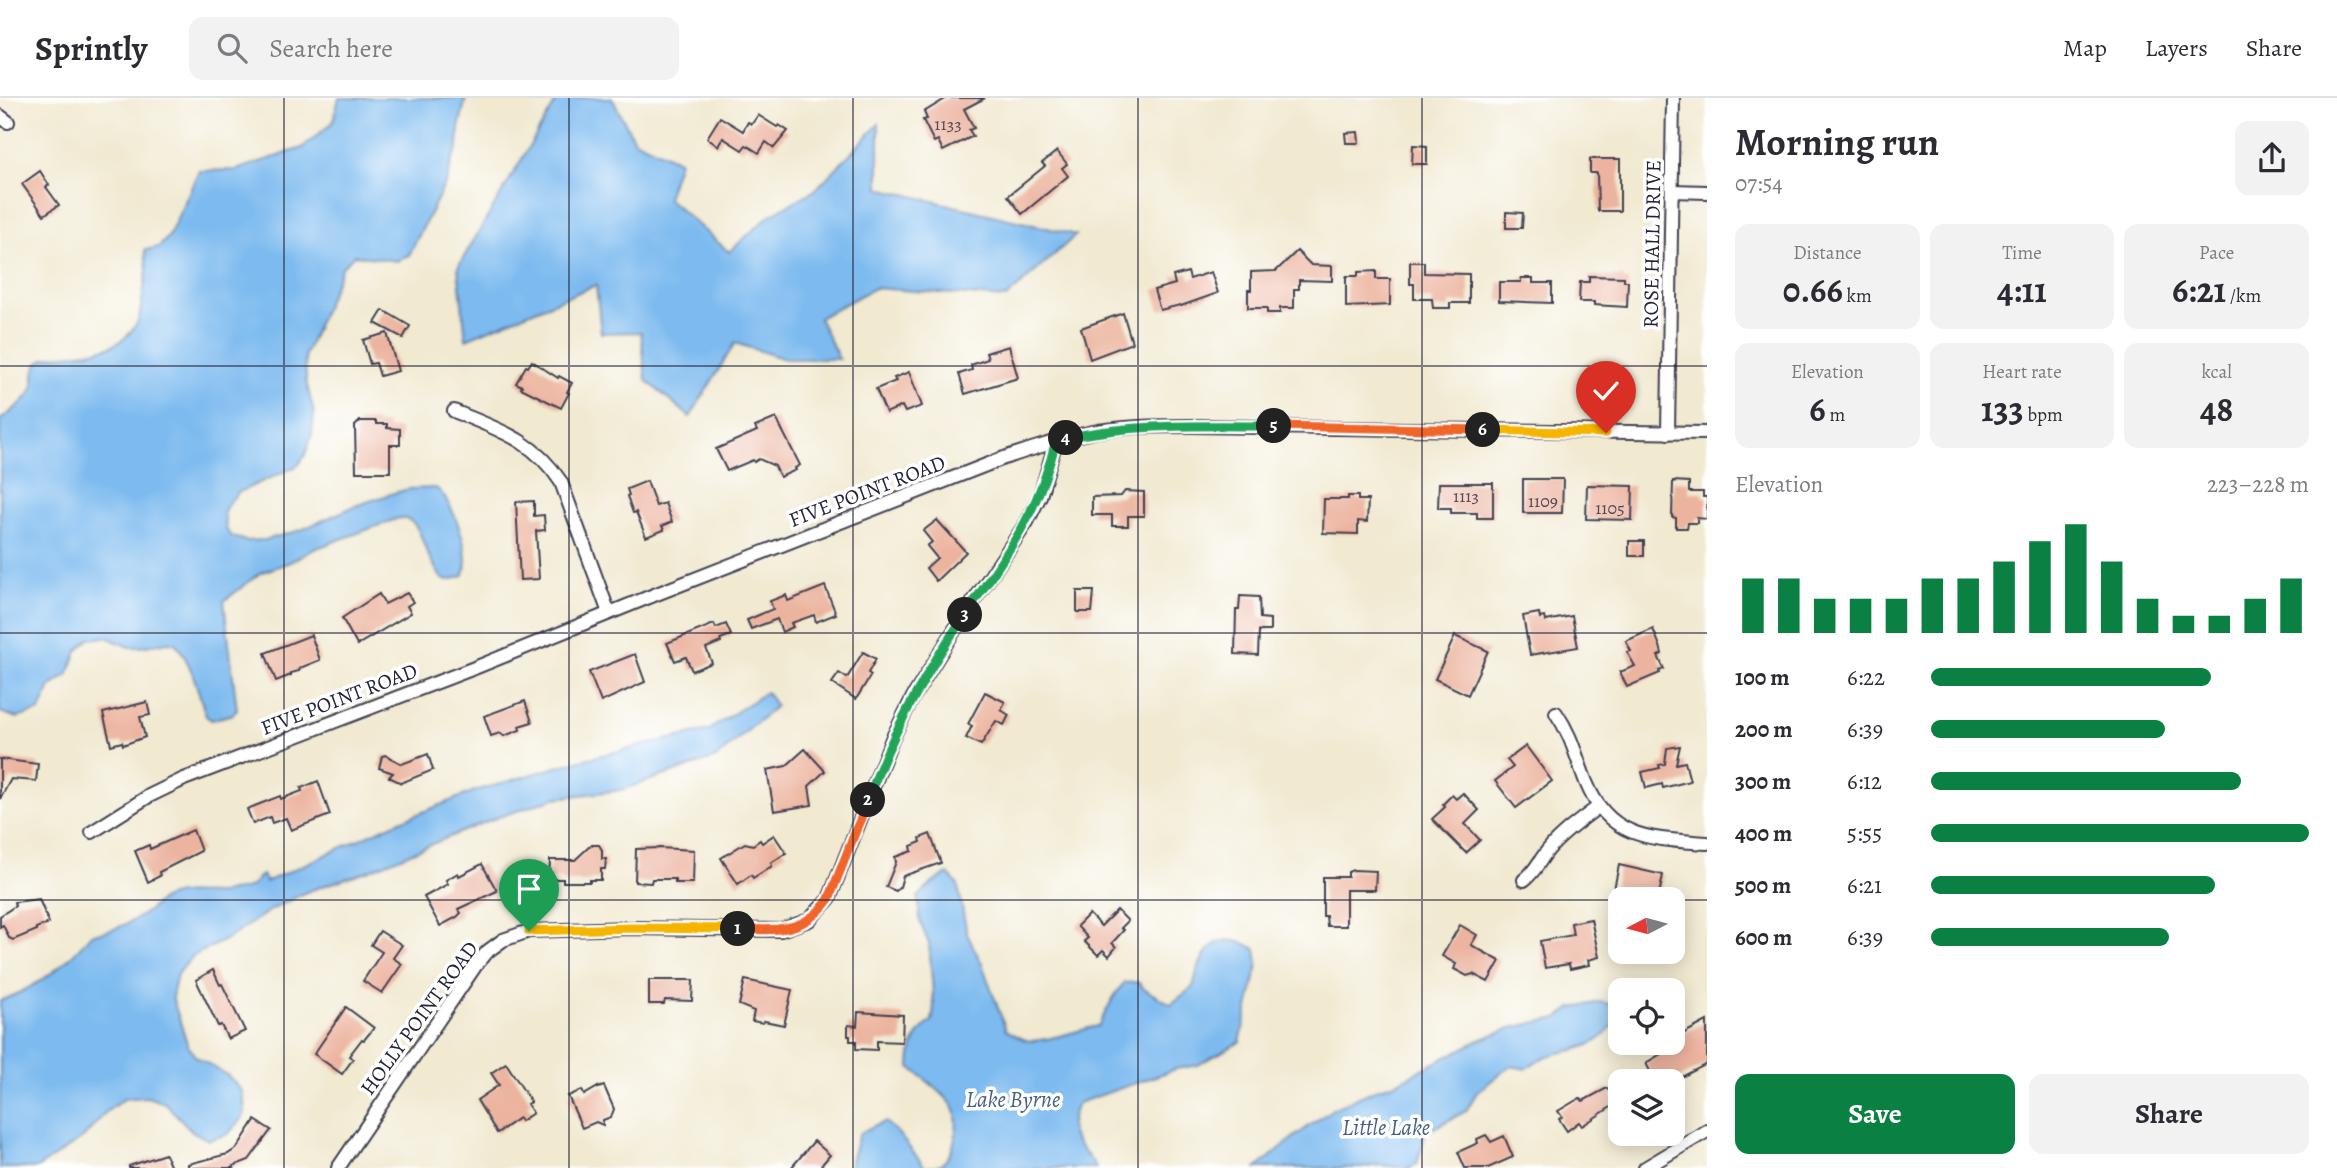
<!DOCTYPE html>
<html lang="en">
<head>
<meta charset="utf-8">
<style>
  body { margin:0; font-family:Alegreya,serif; background:#f2f2f3; color:#2b2b33; height:100vh; display:flex; flex-direction:column; font-size:26px; white-space:nowrap }
  * { box-sizing:border-box; margin:0 }
  p { font-size:23px; color:#7c7c81 }
  .icon { flex:none; width:38px; height:38px; fill:none; stroke:currentColor; stroke-width:2; stroke-linecap:round; stroke-linejoin:round }
  .map { position:relative; flex:1; overflow:hidden }
  .panel { display:flex; flex-direction:column; background:#fff; width:630px }
  .panel>* { flex:none }
  .needle { width:46px; rotate:264deg }
  .controls { position:absolute; left:1608px; top:789px; display:grid; gap:14px }
  .controls a { display:grid; place-items:center; width:77px; height:77px; border-radius:14px; background:#fff; box-shadow:0 4px 18px #0003; font-size:35px }
  .pin { position:absolute; display:grid; place-items:center; width:60px; height:60px; color:#fff; margin:-72px -30px; border-radius:50% 50% 50% 0; rotate:-45deg; box-shadow:0 0 7px #0007 }
  .pin .icon { rotate:45deg }
  .km { position:absolute; width:35px; height:35px; margin:-18px; border-radius:50%; background:#222; color:#fff; font-size:19px; line-height:35px; text-align:center }
  .round { display:grid; place-items:center; flex:none; width:74px; height:74px; border-radius:14px; background:#f2f2f3 }
  .overview { display:flex; align-items:center; justify-content:space-between; height:119px; padding:0 28px }
  h1 { font-size:38px; font-weight:700; line-height:52px }
  .figures { display:grid; grid-template-columns:repeat(3,1fr); gap:10px; height:119px; padding:7px 28px }
  .figures div { display:grid; align-content:center; border-radius:14px; background:#f2f2f3; text-align:center }
  .figures b { font-size:35px; font-weight:700 }
  .figures small { font-size:19px; font-weight:400 }
  .figures p { font-size:19px }
  .chart { height:196px; padding:14px 28px }
  .chart p { display:flex; justify-content:space-between }
  .chart svg { width:100%; height:126px; margin-top:7px; stroke:#0b8043; stroke-width:6 }
  .action { display:flex; gap:14px; margin-top:auto; padding:14px 28px }
  .action a { flex:1; height:80px; border-radius:14px; background:#0b8043; color:#fff; font-size:28px; font-weight:700; line-height:80px; text-align:center }
  .action a+a { background:#f2f2f3; color:#2b2b33 }
  ul { padding:0 28px; list-style:none; font-size:23px }
  li { display:grid; grid-template-columns:112px 84px 1fr; align-items:center; height:52px }
  li i { height:18px; border-radius:9px; background:#0b8043 }
  header { display:flex; align-items:center; gap:42px; box-sizing:border-box; height:98px; padding:0 35px; background:#fff; border-bottom:2px solid #e1e1e2 }
  header strong { font-size:33px }
  nav { display:flex; gap:38px; margin-inline-start:auto; font-size:24px }
  .search { width:490px; height:63px; background:#f2f2f3; display:flex; align-items:center; gap:18px; box-sizing:border-box; padding:0 24px; border-radius:14px; color:#7c7c81; font-size:26px }
  main { display:flex; flex:1; min-height:0 }
  .map>svg:first-child { display:block }
  .water { fill:#7cbaef; stroke:#4f6e95; stroke-width:2 }
  .building { fill:#ecb39e }
  .lines { fill:none; stroke-linecap:round; stroke-linejoin:round }
  .minor-casing { stroke:#414051; stroke-width:16 }
  .minor { stroke:#fff; stroke-width:12 }
  .split-1-casing { stroke:#fff; stroke-width:14 }
  .split-2-casing { stroke:#fff; stroke-width:14 }
  .split-3-casing { stroke:#fff; stroke-width:14 }
  .split-4-casing { stroke:#fff; stroke-width:14 }
  .split-5-casing { stroke:#fff; stroke-width:14 }
  .split-6-casing { stroke:#fff; stroke-width:14 }
  .split-7-casing { stroke:#fff; stroke-width:14 }
  .split-1 { stroke:#f5b400; stroke-width:9 }
  .split-2 { stroke:#f0652b; stroke-width:9 }
  .split-3 { stroke:#22a559; stroke-width:9 }
  .split-4 { stroke:#22a559; stroke-width:9 }
  .split-5 { stroke:#22a559; stroke-width:9 }
  .split-6 { stroke:#f0652b; stroke-width:9 }
  .split-7 { stroke:#f5b400; stroke-width:9 }
  .grid { fill:none; stroke:#22223b; stroke-width:2; stroke-opacity:0.55 }
  .labels { text-anchor:middle; dominant-baseline:central; stroke-width:7; stroke-linejoin:round; paint-order:stroke }
  .number-label { font-size:18px; fill:#544654 }
  .street-label { font-size:21px; fill:#22223b; stroke:#fff }
  .water-label { font-size:23px; font-style:italic; fill:#465f83; stroke:#fff }
</style>
</head>
<body>
<header>
<strong>Sprintly</strong>
<div class="search"><svg class="icon" aria-label="search" viewBox="0 0 24 24"><circle cx="10" cy="10" r="6"/><path d="M15 15l6 6"/></svg>Search here</div>
<nav><a>Map</a><a>Layers</a><a>Share</a></nav>
</header>
<main>
<div class="map">
<svg width="1707" height="1070" viewBox="0 0 1707 1070">
  <rect width="100%" height="100%" fill="#fff"/>
  <filter id="ink" filterUnits="userSpaceOnUse"><feTurbulence type="fractalNoise" baseFrequency=".0143" numOctaves="2"/><feDisplacementMap in="SourceGraphic" scale="14" xChannelSelector="R" yChannelSelector="G"/><feConvolveMatrix kernelMatrix="1 2 1 2 8 2 1 2 1" color-interpolation-filters="sRGB"/></filter>
  <filter id="wash" filterUnits="userSpaceOnUse"><feTurbulence type="fractalNoise" baseFrequency=".00686" numOctaves="4" result="noise"/><feDisplacementMap in="SourceGraphic" scale="28" xChannelSelector="R" yChannelSelector="G"/><feGaussianBlur stdDeviation="1.57" result="paint"/><feColorMatrix in="noise" values="0 0 0 0 0 0 0 0 0 0 0 0 0 0 0 0 0 1.4 0 .05"/><feComposite in="paint" operator="in"/></filter>
  <g filter="url(#wash)">
    <rect width="100%" height="100%" fill="#f1e9d0"/>
    <g class="water">
      <path d="M339 0H466L459 30 458 50 453 59 447 82 409 157 397 163 354 157 342 169 305 257 306 283 314 315 312 336 305 357 297 368 239 394 229 404 224 413 226 431 231 438 246 443 265 442 301 432 355 408 394 395 409 391 436 390C453 402 474 460 463 478L450 482 442 481C437 473 432 465 428 456 420 441 420 420 399 420L314 451 290 464 260 475 224 503 237 612 233 616 211 622 206 618C198 594 192 564 175 545L168 544 140 549H129L106 539 89 541 77 553 68 576 50 589 40 613 17 620 0 614V322C10 314 27 303 32 291 36 281 31 268 42 262 49 258 57 258 64 257 95 253 124 253 139 221L147 172 145 152 159 149 169 138 199 73 236 72 302 50 333 24Z"/>
      <path d="M558 0H612L634 42 679 63 667 100 729 154 770 117 815 92 879 26V90L1076 137 1006 200 874 190 819 220 839 261H785L735 245 690 319 646 282 641 234 601 235 596 187 466 241 458 169Z"/>
      <path d="M766 594 776 608 716 660 621 692 555 700 490 722 367 773 306 794 269 813 229 840 193 858 177 876 172 899 188 948 195 958 227 977 242 993 245 1011 244 1018 228 1036 208 1042 192 1033 165 1005 147 999 124 1001 106 1014 83 1040 37 1070H0V903C36 890 68 866 91 836 111 834 131 825 148 813 154 809 157 803 165 800 182 793 203 796 221 796 230 791 241 794 250 789 255 786 256 780 262 777L266 784 393 726 475 693 581 662 709 632Z"/>
      <path d="M948 776 958 787 967 836 982 866 1006 932C1012 936 1020 940 1026 942 1040 946 1081 931 1098 928 1107 913 1112 898 1124 885L1138 884 1144 891 1171 906 1193 889C1201 853 1216 829 1256 851L1258 867 1240 944 1198 967 1176 971 1078 1005C1059 1040 1082 1046 1096 1070H849L859 1036 873 1028 885 1024 897 1034 925 1069C929 1069 937 1068 941 1066 955 1058 960 1024 954 1010 948 998 921 978 910 969 911 948 914 936 932 923L934 908 929 846 920 824 918 799 936 782Z"/>
      <path d="M1601 904 1619 908 1620 918C1614 927 1604 940 1593 945 1568 958 1550 950 1526 971L1510 968 1477 994 1466 1013 1426 1034 1417 1066 1408 1070 1379 1067 1362 1070H1257L1294 1039 1334 1010 1377 991 1398 984 1477 943 1511 930 1557 920 1572 910Z"/>
    </g>
    <g id="blocks">
      <g class="building">
        <path d="M947 0H985L964 11 974 30 969 32 973 38 943 53 938 42 934 44 923 22 927 21 924 14Z"/>
        <path d="M758 17 777 29 779 27 788 33 774 50 766 44 759 55 746 47 742 52 723 40 718 48 707 40 720 19 743 33 748 24 752 26Z"/>
        <path d="M1358 34 1359 45H1346L1345 35Z"/>
        <path d="M1413 47 1427 48V66H1412Z"/>
        <path d="M1057 53 1067 66 1062 70 1068 78 1022 116 1008 98 1045 68 1042 65Z"/>
        <path d="M1590 61H1620V113H1598L1597 75H1590Z"/>
        <path d="M40 73 49 87 46 89 59 107 44 117 22 86Z"/>
        <path d="M1506 114 1523 115 1522 130H1506Z"/>
        <path d="M1297 153 1311 167 1332 168V183L1299 182V191H1294V210H1280V215H1267V210H1248V192H1251V174L1276 173Z"/>
        <path d="M1410 164H1424V175L1469 176V205H1450V210H1433L1432 201H1414V186H1410Z"/>
        <path d="M1376 173V181H1390V207L1346 209V178H1358V174Z"/>
        <path d="M1188 174 1190 181 1211 174 1218 195 1181 208 1180 207 1160 212 1154 192 1175 186 1173 178Z"/>
        <path d="M1589 178 1624 179V183H1628L1627 209 1594 207V204H1579L1580 184H1589Z"/>
        <path d="M1521 180H1533V185H1552V205L1499 203V184H1521Z"/>
        <path d="M383 212 410 228 403 240 375 225Z"/>
        <path d="M1123 215 1132 245 1090 261 1081 230Z"/>
        <path d="M387 235 398 273 380 278 376 265 370 266 363 242Z"/>
        <path d="M1009 248 1018 280 965 296 959 276 972 272 971 267 988 261 986 255Z"/>
        <path d="M532 263 558 280 559 278 572 285 567 294 569 295 561 310 521 290 522 288 516 285 526 268 528 269Z"/>
        <path d="M909 274 922 308 905 314 902 308 886 315 876 291 896 283 894 280Z"/>
        <path d="M776 320 800 367 795 370 796 372 780 379 775 368 759 361 754 364 753 362 727 373 716 351 757 333 755 329Z"/>
        <path d="M360 323H376V326H387V330L400 331V347H390V374H356L355 328Z"/>
        <path d="M1523 381H1563L1562 415H1523Z"/>
        <path d="M647 383 656 408 665 405 672 424 662 428 664 432 646 439 636 414 633 415 627 398 629 397 627 391Z"/>
        <path d="M1673 383 1689 384V394H1703V399H1707V421L1697 420V425H1688L1687 430H1676V420L1672 419Z"/>
        <path d="M1439 385H1493V420H1477V415H1451V410H1438Z"/>
        <path d="M1587 387 1633 388 1632 422 1586 421Z"/>
        <path d="M1125 393 1144 394V418H1128V428H1112V417H1092V399L1121 398Z"/>
        <path d="M1348 398H1358V402H1368L1367 424 1358 423V436L1323 435 1324 401H1348Z"/>
        <path d="M534 403V418L544 417 545 432 536 433 539 481 520 482 516 404Z"/>
        <path d="M937 422 966 454 936 483 926 470 937 460 927 448 932 444 923 433Z"/>
        <rect x="1629" y="443" width="15" height="15"/>
        <path d="M825 488 836 516 816 524 814 517 791 525 793 529 782 534 777 521 751 531 747 522 773 511 770 503 786 497 788 503Z"/>
        <path d="M1077 493H1094L1092 514H1077Z"/>
        <path d="M407 495 413 504 407 508 411 515 357 547 342 520 379 496 385 506Z"/>
        <path d="M1240 498 1259 499 1260 520 1270 521V533H1259L1258 557 1235 556 1236 512H1239Z"/>
        <path d="M1539 515 1540 520 1545 519 1546 523 1572 518 1578 549 1530 557 1523 518Z"/>
        <path d="M714 526 716 530 726 526 731 537 720 541 721 544 706 550 712 565 692 573 686 559 675 563 667 545Z"/>
        <path d="M1653 531 1660 548 1662 556 1658 558 1664 571 1659 573 1660 575 1627 589 1620 574 1635 568 1627 554 1631 553 1626 543Z"/>
        <path d="M311 537 320 562 300 570 299 573 291 575V577L276 583 265 555Z"/>
        <path d="M1455 538 1488 553 1468 597 1435 581Z"/>
        <path d="M863 554 876 561 868 575 871 577 856 601 832 585 839 575 847 580Z"/>
        <path d="M635 556 645 584 601 604 589 574Z"/>
        <path d="M985 594 1005 604 1001 612 1009 617 1004 627 996 623 981 647 966 640 972 628 968 626Z"/>
        <path d="M525 603 532 624 519 628 520 632 504 638 500 635 491 638 484 618Z"/>
        <path d="M147 604 150 617 140 619 145 639 123 647 122 644 111 647 103 615Z"/>
        <path d="M1526 648 1552 683 1516 710 1495 683 1513 669 1507 662Z"/>
        <path d="M1680 648 1676 666 1685 664 1690 683 1663 690 1662 686 1646 690 1642 674 1660 670 1659 667 1665 666 1667 650Z"/>
        <path d="M805 651 825 673 809 688 812 707 774 713 767 672 786 668Z"/>
        <path d="M428 656 433 672 401 685 389 679 393 675 379 670 382 658 385 657 402 666Z"/>
        <path d="M0 661 38 666 36 683 11 681 0 701Z"/>
        <path d="M318 683 330 717 291 732 286 720 272 725 270 719 253 726 247 711 280 698 281 701 302 693 301 690Z"/>
        <path d="M1463 695 1479 712 1465 726 1480 742 1466 755 1432 721 1445 709 1443 706 1452 697 1456 701Z"/>
        <path d="M193 732 201 753 159 774 160 778 148 784 135 753 149 747 150 751Z"/>
        <path d="M930 736 941 765 903 778 900 789 896 793 886 789 896 764 895 759 912 753 911 748 921 744 920 740Z"/>
        <path d="M774 737 786 755 771 765 772 768 753 780 751 777 738 786 721 760 745 745 753 747 760 742 762 745Z"/>
        <path d="M591 747H599L602 752V761H606L605 771H601V782H590V784H563V781H549L550 762H575Z"/>
        <path d="M659 750 694 752 693 785H675V781H652L651 785 635 784 636 751Z"/>
        <path d="M482 766 497 793 458 811 461 815 457 819 440 828 424 799 448 786 446 782 458 775 459 778Z"/>
        <path d="M1619 767 1663 777 1658 802H1625V798L1613 796Z"/>
        <path d="M1353 772 1376 773 1375 792H1346V828H1327L1326 818H1323V779H1348V774Z"/>
        <path d="M39 801 49 825 36 830 37 832 13 842 9 840 3 827 0 829V818L15 808 14 804Z"/>
        <path d="M1117 812 1128 823 1121 830 1124 832 1112 845 1116 849 1109 858 1103 852 1098 857 1084 843 1088 840 1077 828 1089 816 1101 828Z"/>
        <path d="M1591 821 1599 859 1588 862 1589 867 1570 871 1569 866 1545 870 1540 843 1573 837 1571 825Z"/>
        <path d="M1460 827 1477 837 1471 847 1500 863 1488 884 1473 876 1467 878 1454 871 1456 866 1442 858Z"/>
        <path d="M380 833 402 847 393 860 402 866 382 895 363 883 382 854 371 847Z"/>
        <path d="M213 872 220 887 222 886 245 933 228 941 221 927 218 928 196 882Z"/>
        <path d="M649 882H693L692 903 665 902 664 906H649Z"/>
        <path d="M745 882 792 892 784 927 764 923 763 925 752 923 754 913 739 907Z"/>
        <path d="M346 909 374 930 364 942 362 941 349 958 353 961 342 976 314 956Z"/>
        <path d="M858 914 903 917 902 944 877 943V952L856 951V943H850V938H848V927L857 928Z"/>
        <path d="M1707 923V966L1672 984H1655L1646 965 1673 949V941Z"/>
        <path d="M506 965 531 1004 527 1006 533 1015 521 1023 519 1020 497 1035 477 1002 499 987 491 975Z"/>
        <path d="M604 988 614 1011 611 1019 603 1022V1027L596 1024 582 1030 568 998 582 992 584 997 598 989V990Z"/>
        <path d="M1607 990 1617 1005 1582 1028 1579 1024 1567 1033 1559 1021 1562 1019 1558 1013 1580 1000 1583 1003Z"/>
        <path d="M255 1022 271 1032 249 1062 233 1068 234 1070H188V1066L228 1056 237 1050Z"/>
        <path d="M1486 1037 1491 1044 1504 1038 1513 1059 1488 1070H1465L1458 1054 1478 1045 1477 1041Z"/>
        <path d="M814 1043 830 1057 819 1070H791Z"/>
        <path d="M165 1056 171 1070H129V1068Z"/>
      </g>
    </g>
  </g>
  <g filter="url(#ink)">
    <use href="#blocks" fill-opacity="0" stroke="#414051" stroke-width="2"/>
    <g class="lines">
      <defs>
        <g id="minor">
          <path d="M0 18 8 24"/>
          <path d="M1672 93 1707 94"/>
          <path d="M454 313C499 332 533 341 561 384L609 515"/>
          <path d="M1668 335 1673 0"/>
          <path d="M1556 615C1572 638 1576 659 1586 684 1609 742 1653 741 1707 745"/>
          <path d="M92 734 149 698 184 681 477 569 654 497 1004 360C1035 350 1066 339 1098 333 1129 328 1160 328 1191 328L1707 335"/>
          <path d="M1524 782C1535 774 1539 763 1548 752 1562 735 1581 722 1598 709"/>
          <path d="M338 1070 476 867 488 853 503 842 529 833 631 830 781 832 809 822 829 801 892 641 913 599 957 528 1027 424 1040 398 1056 343"/>
          <path d="M1645 1070 1707 1033"/>
        </g>
      </defs>
      <use href="#minor" class="minor-casing"/>
      <use href="#minor" class="minor"/>
    </g>
  </g>
  <g class="lines" filter="url(#ink)">
    <defs>
      <path id="split-1" d="M529 833 631 830 738 831"/>
      <path id="split-2" d="M738 831C776 832 804 836 829 801L868 702"/>
      <path id="split-3" d="M868 702C891 636 925 575 965 517"/>
      <path id="split-4" d="M965 517C1006 457 1039 415 1056 342L1066 340"/>
      <path id="split-5" d="M1066 340C1135 325 1204 328 1274 328"/>
      <path id="split-6" d="M1274 328 1483 332"/>
      <path id="split-7" d="M1483 332 1606 335"/>
    </defs>
    <use href="#split-1" class="split-1-casing"/>
    <use href="#split-2" class="split-2-casing"/>
    <use href="#split-3" class="split-3-casing"/>
    <use href="#split-4" class="split-4-casing"/>
    <use href="#split-5" class="split-5-casing"/>
    <use href="#split-6" class="split-6-casing"/>
    <use href="#split-7" class="split-7-casing"/>
    <use href="#split-1" class="split-1"/>
    <use href="#split-2" class="split-2"/>
    <use href="#split-3" class="split-3"/>
    <use href="#split-4" class="split-4"/>
    <use href="#split-5" class="split-5"/>
    <use href="#split-6" class="split-6"/>
    <use href="#split-7" class="split-7"/>
  </g>
  <path class="grid" d="M284 0V1070M569 0V1070M853 0V1070M1138 0V1070M1422 0V1070M0 268H1707M0 535H1707M0 802H1620M1673 802H1707"/>
  <g class="labels">
    <g class="number-label">
      <text x="948" y="26">1133</text>
      <text x="1466" y="398">1113</text>
      <text x="1543" y="403">1109</text>
      <text x="1610" y="410">1105</text>
    </g>
    <g class="street-label">
      <text transform="translate(1652 146) rotate(-89)">ROSE HALL DRIVE</text>
      <text transform="translate(867 393) rotate(-21)">FIVE POINT ROAD</text>
      <text transform="translate(339 601) rotate(-21)">FIVE POINT ROAD</text>
      <text transform="translate(419 920) rotate(-54)">HOLLY POINT ROAD</text>
    </g>
    <g class="water-label">
      <text x="1013" y="1001">Lake Byrne</text>
      <text x="1386" y="1029">Little Lake</text>
    </g>
  </g>
</svg>
<div class="controls">
<a><svg class="needle" viewBox="-14 -14 28 28"><path d="M0-13l5 13h-10z" fill="#e53935"/><path d="M0 13l5-13h-10z" fill="#7c7c81"/></svg></a>
<a><svg class="icon" aria-label="locate" viewBox="0 0 24 24"><circle cx="12" cy="12" r="6"/><path d="M12 2v4M12 18v4M2 12h4M18 12h4"/></svg></a>
<a><svg class="icon" aria-label="layers" viewBox="0 0 24 24"><path d="M12 4l9 5-9 5-9-5zM3 14l9 5 9-5"/></svg></a>
</div>
<div class="pin" style="left:529px;top:833px;background:#1e9e55"><svg class="icon" aria-label="arrive" viewBox="0 0 24 24"><path d="M6 21V4h12l-3 4 3 4H6"/></svg></div>
<div class="pin" style="left:1606px;top:335px;background:#d93025"><svg class="icon" aria-label="check" viewBox="0 0 24 24"><path d="M5 12l5 5 9-10"/></svg></div>
<b class="km" style="left:738px;top:831px">1</b>
<b class="km" style="left:868px;top:702px">2</b>
<b class="km" style="left:965px;top:517px">3</b>
<b class="km" style="left:1066px;top:340px">4</b>
<b class="km" style="left:1274px;top:328px">5</b>
<b class="km" style="left:1483px;top:332px">6</b>
</div>
<section class="panel">
<div class="overview"><div><h1>Morning run</h1><p>07:54</p></div><a class="round"><svg class="icon" aria-label="share" viewBox="0 0 24 24"><path d="M12 15V3M7 8l5-5 5 5M5 13v7h14v-7"/></svg></a></div>
<div class="figures">
<div><p>Distance</p><b>0.66<small> km</small></b></div>
<div><p>Time</p><b>4:11</b></div>
<div><p>Pace</p><b>6:21<small> /km</small></b></div>
</div>
<div class="figures">
<div><p>Elevation</p><b>6<small> m</small></b></div>
<div><p>Heart rate</p><b>133<small> bpm</small></b></div>
<div><p>kcal</p><b>48</b></div>
</div>
<div class="chart"><p><span>Elevation</span>223–228 m</p>
<svg viewBox="0 0 160 44" preserveAspectRatio="none"><path d="M5 44V25M15 44V25M25 44V32M35 44V32M45 44V32M55 44V25M65 44V25M75 44V19M85 44V12M95 44V6M105 44V19M115 44V32M125 44V38M135 44V38M145 44V32M155 44V25"/></svg>
</div>
<ul>
<li><b>100 m</b>6:22<i style="width:74%"></i></li>
<li><b>200 m</b>6:39<i style="width:62%"></i></li>
<li><b>300 m</b>6:12<i style="width:82%"></i></li>
<li><b>400 m</b>5:55<i style="width:100%"></i></li>
<li><b>500 m</b>6:21<i style="width:75%"></i></li>
<li><b>600 m</b>6:39<i style="width:63%"></i></li>
</ul>
<div class="action"><a>Save</a><a>Share</a></div>
</section>
</main>
</body>
</html>
